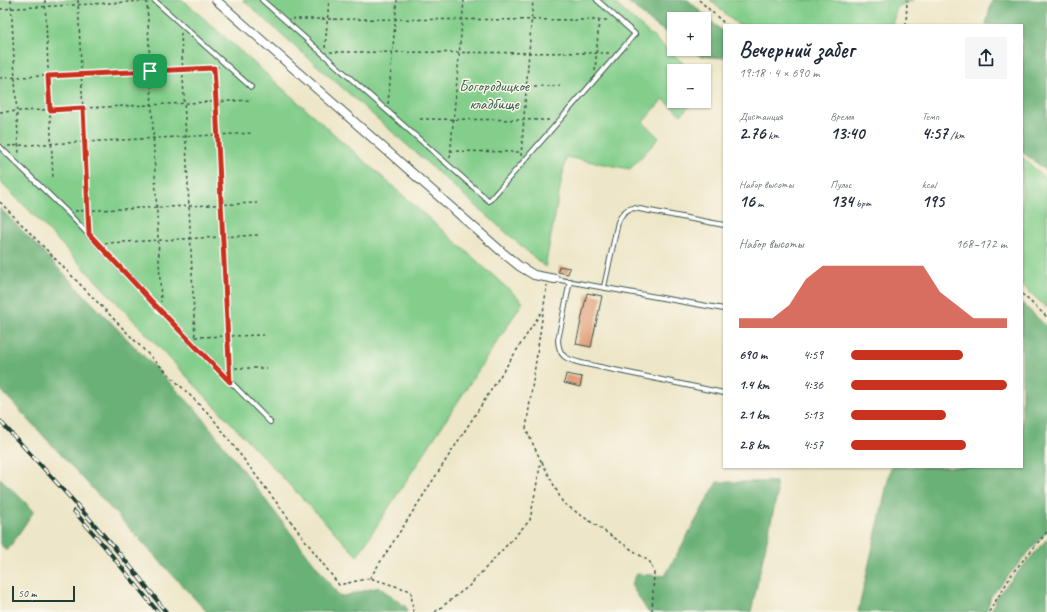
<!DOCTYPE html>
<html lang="ru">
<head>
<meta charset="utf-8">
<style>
  body { margin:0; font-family:Caveat,sans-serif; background:#f6f6f7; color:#1f2937; height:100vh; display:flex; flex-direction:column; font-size:15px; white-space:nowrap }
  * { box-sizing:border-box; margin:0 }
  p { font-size:13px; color:#747a83 }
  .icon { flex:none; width:22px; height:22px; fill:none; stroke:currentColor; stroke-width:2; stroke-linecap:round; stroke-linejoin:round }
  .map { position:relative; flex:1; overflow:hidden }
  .details { position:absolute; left:723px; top:24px; width:300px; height:444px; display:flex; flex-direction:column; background:#fff; border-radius:0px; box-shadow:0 1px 3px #0004 }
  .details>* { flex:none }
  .buttons { position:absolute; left:667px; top:12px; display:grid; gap:8px }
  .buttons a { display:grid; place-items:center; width:44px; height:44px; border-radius:0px; background:#fff; box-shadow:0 1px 3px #0004; font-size:20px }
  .scale { position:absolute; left:12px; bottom:10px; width:63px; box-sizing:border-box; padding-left:4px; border:2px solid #1f3d34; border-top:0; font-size:11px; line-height:14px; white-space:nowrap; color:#1f3d34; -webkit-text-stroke:3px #fbf7ec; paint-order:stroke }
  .pin { position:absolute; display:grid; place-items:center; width:34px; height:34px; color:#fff; margin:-17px; border-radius:8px; box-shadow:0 2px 6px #0006 }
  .round { display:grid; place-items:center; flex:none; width:42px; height:42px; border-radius:0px; background:#f6f6f7 }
  .overview { display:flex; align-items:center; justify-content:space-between; height:68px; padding:0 16px }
  h1 { font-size:22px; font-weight:600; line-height:30px }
  .metrics { display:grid; grid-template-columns:repeat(3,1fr); gap:6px; height:68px; padding:4px 16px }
  .metrics div { display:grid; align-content:center }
  .metrics b { font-size:17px; font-weight:600 }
  .metrics small { font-size:11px; font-weight:400 }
  .metrics p { font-size:11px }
  .chart { height:112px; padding:8px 16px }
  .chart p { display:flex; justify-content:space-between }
  .chart svg { width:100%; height:72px; margin-top:4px; fill:#c8321e; opacity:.7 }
  ul { padding:0 16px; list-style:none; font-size:13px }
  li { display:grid; grid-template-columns:64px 48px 1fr; align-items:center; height:30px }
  li i { height:10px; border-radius:5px; background:#c8321e }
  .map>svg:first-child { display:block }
  .green { fill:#83ce8b; stroke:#518660 }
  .forest { fill:#6ab177; stroke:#447756 }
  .building { fill:#e09f78 }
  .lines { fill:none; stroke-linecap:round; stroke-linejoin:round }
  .service-casing { stroke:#3e564a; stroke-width:6 }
  .minor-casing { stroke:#3e564a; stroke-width:10 }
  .path { stroke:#3e564a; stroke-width:1.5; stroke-dasharray:3 3; stroke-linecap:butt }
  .service { stroke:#fff; stroke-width:4 }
  .minor { stroke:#fff; stroke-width:8 }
  .rail-casing { stroke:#1f3d34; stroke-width:4 }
  .rail { stroke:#fbf7ec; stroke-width:2.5; stroke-dasharray:8; stroke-linecap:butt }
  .route-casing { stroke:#fff; stroke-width:8 }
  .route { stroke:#c8321e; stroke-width:5 }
  .labels { text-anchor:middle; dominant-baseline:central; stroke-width:3; stroke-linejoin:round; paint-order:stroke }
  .park-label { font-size:16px; fill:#38614a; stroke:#fbf7ec }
</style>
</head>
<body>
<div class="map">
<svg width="1047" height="612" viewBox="0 0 1047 612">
  <rect width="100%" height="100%" fill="#fbf7ec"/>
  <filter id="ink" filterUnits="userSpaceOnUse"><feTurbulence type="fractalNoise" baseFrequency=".025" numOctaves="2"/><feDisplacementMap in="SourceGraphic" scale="8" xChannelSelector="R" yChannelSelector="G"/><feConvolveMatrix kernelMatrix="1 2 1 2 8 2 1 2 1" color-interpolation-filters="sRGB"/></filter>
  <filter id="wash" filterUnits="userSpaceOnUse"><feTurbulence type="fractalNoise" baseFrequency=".012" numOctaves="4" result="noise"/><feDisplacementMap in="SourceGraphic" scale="16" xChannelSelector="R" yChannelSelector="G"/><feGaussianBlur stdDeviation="0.9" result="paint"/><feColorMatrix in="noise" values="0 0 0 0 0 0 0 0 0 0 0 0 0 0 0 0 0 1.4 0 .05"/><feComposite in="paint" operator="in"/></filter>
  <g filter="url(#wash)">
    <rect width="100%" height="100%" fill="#ede6c8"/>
    <g class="green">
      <path d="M0 0H183L523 302 357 556 28 209 0 182Z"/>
      <path d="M243 0H611L692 71H674V101H695L681 115 663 99 643 122 659 138 630 169 566 157 545 267Z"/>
      <path d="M710 0H914L897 7 892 25H738Z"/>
      <path d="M1022 157 1047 180V308L1022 285Z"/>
    </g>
    <g class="forest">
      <path d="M626 0H688L724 33V58L700 56 690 49H704V19H674V38L650 21Z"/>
      <path d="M992 0H1047V171L1022 152V25H986Z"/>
      <path d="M0 208 198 412 340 597 379 587 406 607 407 612H207L0 389Z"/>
      <path d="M1022 303 1047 327V531L991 596 986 612H858L891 467H1022Z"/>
      <path d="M0 478 34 511 7 551 0 544Z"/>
      <path d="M717 482H776L777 495 751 612H648L631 585 637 574 665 576Z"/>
      <path d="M1047 539V612H991L997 596Z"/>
    </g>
    <g id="blocks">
      <g class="building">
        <path d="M559 266 570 268 568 274 558 272Z"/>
        <path d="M587 293 602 296 591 347 576 344Z"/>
        <path d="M566 374 582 377 580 387 564 383Z"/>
      </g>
    </g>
  </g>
  <g filter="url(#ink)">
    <use href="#blocks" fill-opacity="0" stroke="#3e564a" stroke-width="1"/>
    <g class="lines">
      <defs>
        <g id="service">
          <path d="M154 0 251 87"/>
          <path d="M262 0 489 201 635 34 597 0"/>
          <path d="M0 147 67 212 154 304 270 422"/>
          <path d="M555 279 724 309"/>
          <path d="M570 281 558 340C559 357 566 359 581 363L724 393"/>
          <path d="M604 287 618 222C622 214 625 209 634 208L724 225"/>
        </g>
        <path id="minor" d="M216 0 502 252 519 266 534 275 555 279"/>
      </defs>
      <use href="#service" class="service-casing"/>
      <use href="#minor" class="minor-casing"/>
      <g class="path">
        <path d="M11 0 19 156"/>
        <path d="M45 0 53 179"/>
        <path d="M78 0 88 226"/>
        <path d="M699 0 726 25"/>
        <path d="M147 1 161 302"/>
        <path d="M0 9 146 1"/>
        <path d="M292 19 610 20"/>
        <path d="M906 25 907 0"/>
        <path d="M181 33 195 337"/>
        <path d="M325 48 329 0"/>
        <path d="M330 52 611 53"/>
        <path d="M214 68 229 372"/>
        <path d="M595 71 599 20"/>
        <path d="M0 78 220 67"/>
        <path d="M492 86H560"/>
        <path d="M388 104 397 0"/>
        <path d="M0 112 252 100"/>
        <path d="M420 119 552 120"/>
        <path d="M8 146 253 133"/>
        <path d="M450 151 520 152"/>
        <path d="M521 156 533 0"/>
        <path d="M450 158 464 0"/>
        <path d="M0 202 143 349 211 416 339 585 370 578 411 591 413 612"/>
        <path d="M75 211 257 203"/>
        <path d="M105 243 259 235"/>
        <path d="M1022 294 1047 317"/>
        <path d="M195 337 265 335"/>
        <path d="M229 368H267"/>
        <path d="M542 462 563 503 650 562 654 573 652 612"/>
        <path d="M370 578 542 311"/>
        <path d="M435 612 469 586 530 520 541 461 526 429 547 285"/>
        <path d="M989 612 1014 571 1047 532"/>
      </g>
      <use href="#service" class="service"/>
      <use href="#minor" class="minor"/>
      <defs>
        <g id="rail">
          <path d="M0 421C57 483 116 545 166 612"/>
          <path d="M74 511 105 547 158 612"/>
        </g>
      </defs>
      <use href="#rail" class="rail-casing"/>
      <use href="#rail" class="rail"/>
    </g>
  </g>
  <g class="lines" filter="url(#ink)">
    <defs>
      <path id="route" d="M214 68 216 102 230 382 154 304 89 234 83 108 50 110 48 76Z"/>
    </defs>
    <use href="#route" class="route-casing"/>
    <use href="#route" class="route"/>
  </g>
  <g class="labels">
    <g class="park-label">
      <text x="494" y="86">Богородицкое<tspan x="494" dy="18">кладбище</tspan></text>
    </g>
  </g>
</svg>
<div class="buttons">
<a>+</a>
<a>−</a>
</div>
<div class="scale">50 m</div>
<div class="pin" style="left:150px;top:71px;background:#1e9e55"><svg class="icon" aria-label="arrive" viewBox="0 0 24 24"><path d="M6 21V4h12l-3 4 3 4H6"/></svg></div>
<section class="details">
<div class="overview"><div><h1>Вечерний забег</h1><p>19:18 · 4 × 690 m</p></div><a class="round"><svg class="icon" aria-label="share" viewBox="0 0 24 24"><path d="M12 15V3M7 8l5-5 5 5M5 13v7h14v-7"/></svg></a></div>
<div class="metrics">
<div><p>Дистанция</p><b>2.76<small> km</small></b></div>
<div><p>Время</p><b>13:40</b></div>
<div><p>Темп</p><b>4:57<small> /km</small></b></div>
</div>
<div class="metrics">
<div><p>Набор высоты</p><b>16<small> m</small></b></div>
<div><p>Пульс</p><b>134<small> bpm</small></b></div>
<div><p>kcal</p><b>195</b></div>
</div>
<div class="chart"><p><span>Набор высоты</span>168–172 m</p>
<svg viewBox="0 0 160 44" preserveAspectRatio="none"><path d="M0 44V38L10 38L20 38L30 30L40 14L50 6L60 6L70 6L80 6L90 6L100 6L110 6L120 22L130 30L140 38L150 38L160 38V44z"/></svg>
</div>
<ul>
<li><b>690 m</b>4:59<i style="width:72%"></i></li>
<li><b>1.4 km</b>4:36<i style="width:100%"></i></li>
<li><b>2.1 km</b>5:13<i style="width:61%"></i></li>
<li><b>2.8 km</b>4:57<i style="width:74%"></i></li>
</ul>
</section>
</div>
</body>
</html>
